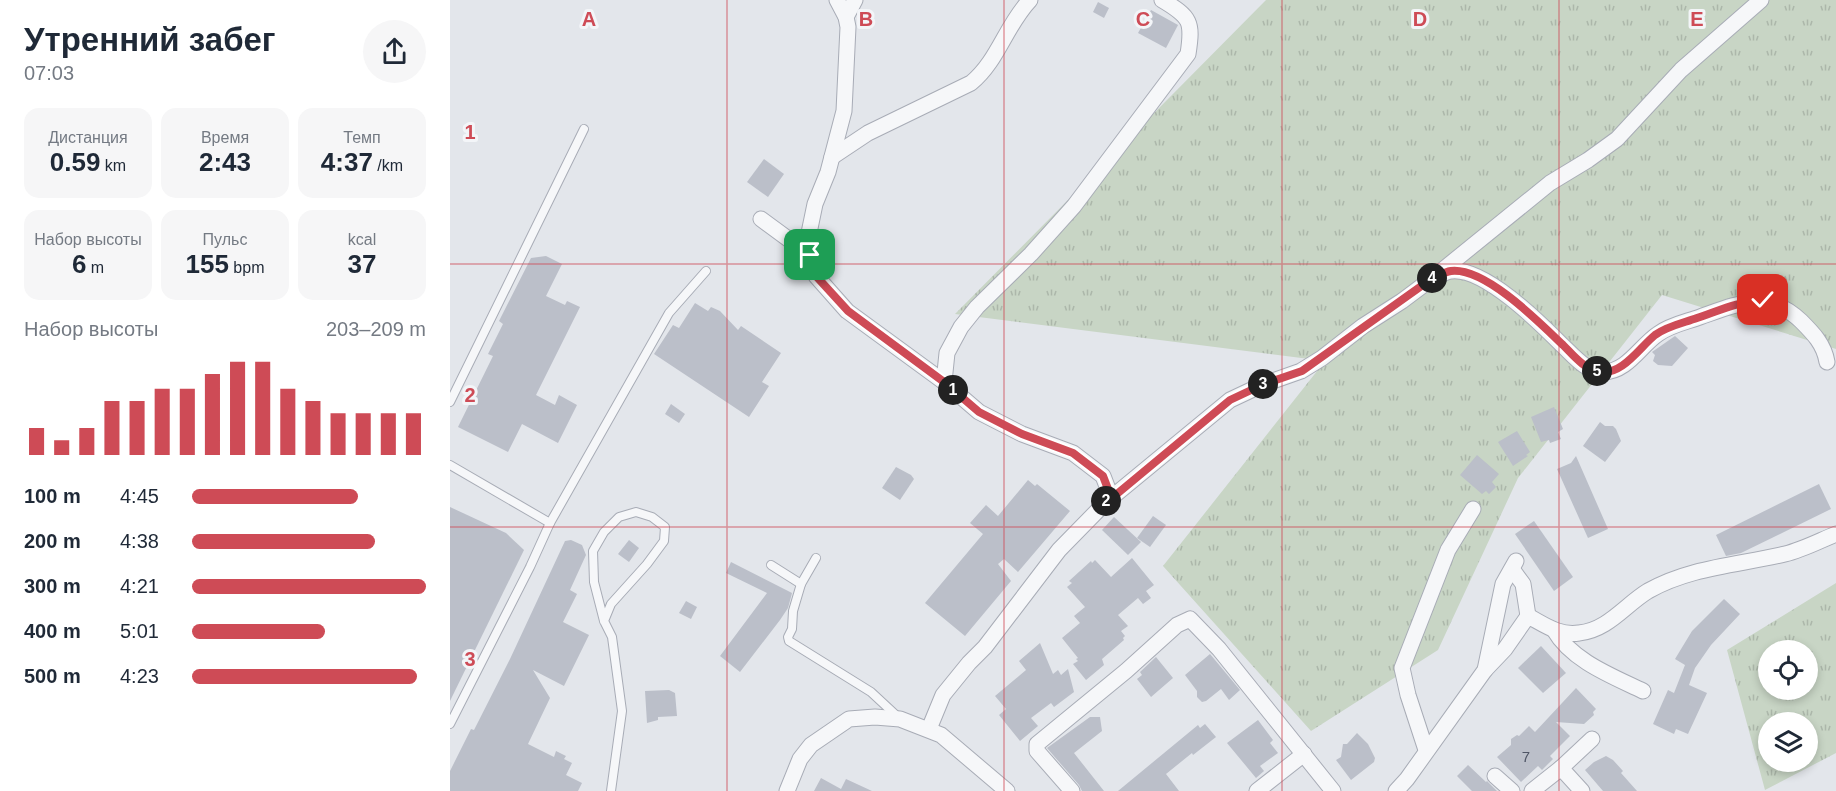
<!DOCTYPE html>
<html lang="ru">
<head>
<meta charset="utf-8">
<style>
  body { margin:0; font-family:Helvetica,sans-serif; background:#f6f6f7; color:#1f2937; height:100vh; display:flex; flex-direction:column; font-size:22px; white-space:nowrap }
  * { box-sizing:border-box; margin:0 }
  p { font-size:20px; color:#747a83 }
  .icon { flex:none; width:33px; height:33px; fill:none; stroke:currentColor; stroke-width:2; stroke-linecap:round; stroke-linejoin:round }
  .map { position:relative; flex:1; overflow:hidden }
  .side { display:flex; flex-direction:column; background:#fff; width:450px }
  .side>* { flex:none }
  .tools { position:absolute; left:1308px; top:640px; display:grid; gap:12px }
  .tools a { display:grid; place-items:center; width:60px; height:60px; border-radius:50%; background:#fff; box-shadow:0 3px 9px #0003; font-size:30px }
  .pin { position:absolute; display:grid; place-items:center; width:51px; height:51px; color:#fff; margin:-26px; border-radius:12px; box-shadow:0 3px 9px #0006 }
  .km { position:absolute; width:30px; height:30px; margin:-15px; border-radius:50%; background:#222; color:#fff; font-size:16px; line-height:30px; text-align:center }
  .round { display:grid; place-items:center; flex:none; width:63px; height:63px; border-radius:32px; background:#f6f6f7 }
  .overview { display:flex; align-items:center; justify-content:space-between; height:102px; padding:0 24px }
  h1 { font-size:33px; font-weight:600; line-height:45px }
  .metrics { display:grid; grid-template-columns:repeat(3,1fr); gap:9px; height:102px; padding:6px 24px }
  .metrics div { display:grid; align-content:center; border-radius:15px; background:#f6f6f7; text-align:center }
  .metrics b { font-size:26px; font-weight:600 }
  .metrics small { font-size:16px; font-weight:400 }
  .metrics p { font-size:16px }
  .chart { height:168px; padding:12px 24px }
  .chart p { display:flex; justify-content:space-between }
  .chart svg { width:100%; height:108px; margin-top:6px; stroke:#ce4b56; stroke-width:6 }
  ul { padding:0 24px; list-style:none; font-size:20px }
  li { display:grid; grid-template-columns:96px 72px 1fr; align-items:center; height:45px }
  li i { height:15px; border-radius:8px; background:#ce4b56 }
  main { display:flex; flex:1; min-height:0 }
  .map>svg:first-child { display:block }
  .grass { fill:url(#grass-tufts); fill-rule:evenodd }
  .building { fill:#bbbfc9 }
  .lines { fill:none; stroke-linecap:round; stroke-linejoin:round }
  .service-casing { stroke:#a8acb6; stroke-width:10 }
  .minor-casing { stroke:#a8acb6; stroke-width:17 }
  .service { stroke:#f6f7f9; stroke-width:8 }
  .minor { stroke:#f6f7f9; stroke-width:15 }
  .route-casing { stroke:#fff; stroke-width:12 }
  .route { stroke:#ce4b56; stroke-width:8 }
  .grid { fill:none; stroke:#ce4b56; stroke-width:1.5; stroke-opacity:0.55 }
  .labels { text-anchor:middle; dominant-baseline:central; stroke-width:6; stroke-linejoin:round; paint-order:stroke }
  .number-label { font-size:15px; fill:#4f5565 }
  .grid-label { font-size:20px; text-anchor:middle; font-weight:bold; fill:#ce4b56; stroke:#f3f5f8; stroke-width:6; stroke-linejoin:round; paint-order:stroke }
</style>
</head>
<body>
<main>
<section class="side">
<div class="overview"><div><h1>Утренний забег</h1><p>07:03</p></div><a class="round"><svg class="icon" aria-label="share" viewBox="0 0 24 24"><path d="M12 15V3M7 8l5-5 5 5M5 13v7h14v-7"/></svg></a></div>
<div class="metrics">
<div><p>Дистанция</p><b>0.59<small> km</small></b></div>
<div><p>Время</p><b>2:43</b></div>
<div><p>Темп</p><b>4:37<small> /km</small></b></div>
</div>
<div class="metrics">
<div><p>Набор высоты</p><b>6<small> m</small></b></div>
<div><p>Пульс</p><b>155<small> bpm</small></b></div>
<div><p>kcal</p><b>37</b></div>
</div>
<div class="chart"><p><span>Набор высоты</span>203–209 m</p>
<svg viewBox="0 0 160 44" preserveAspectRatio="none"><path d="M5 44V33M15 44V38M25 44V33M35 44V22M45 44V22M55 44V17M65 44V17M75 44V11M85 44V6M95 44V6M105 44V17M115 44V22M125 44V27M135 44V27M145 44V27M155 44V27"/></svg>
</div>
<ul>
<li><b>100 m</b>4:45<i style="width:71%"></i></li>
<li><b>200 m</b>4:38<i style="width:78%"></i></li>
<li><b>300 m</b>4:21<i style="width:100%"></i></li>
<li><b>400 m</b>5:01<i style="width:57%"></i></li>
<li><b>500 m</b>4:23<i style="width:96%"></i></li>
</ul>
</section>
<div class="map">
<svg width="1386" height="791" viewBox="0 0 1386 791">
  <defs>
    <pattern id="grass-tufts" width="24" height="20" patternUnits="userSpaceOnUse" patternTransform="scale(1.5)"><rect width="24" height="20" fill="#c8d5c5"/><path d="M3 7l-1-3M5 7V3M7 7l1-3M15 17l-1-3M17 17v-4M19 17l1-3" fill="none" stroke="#acb7aa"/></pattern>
  </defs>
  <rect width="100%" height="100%" fill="#e3e6eb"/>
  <g class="grass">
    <path d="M816 0H1386V349L1212 295 1068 478 988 650 861 731 713 566 875 361 505 314Z"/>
    <path d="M1386 583V753L1315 790 1277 650ZM1318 651H1358V690H1318ZM1318 723H1358V762H1318Z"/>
  </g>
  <g class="building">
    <path d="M648 2 659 8 654 18 643 12Z"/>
    <path d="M701 10 728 25 716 48 688 33Z"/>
    <path d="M314 159 334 174 318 197 297 182Z"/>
    <path d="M96 256 112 264 96 296 115 305 117 301 130 307 86 395 105 405 109 395 127 405 108 443 72 424 58 452 8 427 43 356 38 354 53 324 49 321 81 258Z"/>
    <path d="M245 303 258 311 261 307 270 311 288 330 291 326 331 353 312 382 319 386 299 417 204 354 223 325 229 328Z"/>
    <path d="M1225 336 1238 348 1222 366 1208 365 1203 361 1205 355 1202 352Z"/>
    <path d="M221 404 235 414 229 423 215 414Z"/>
    <path d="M1104 407 1113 429 1108 432 1111 439 1100 443 1099 440 1091 442 1081 417Z"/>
    <path d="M1150 422 1155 426H1163L1166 429 1171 441 1155 462 1133 446Z"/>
    <path d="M1067 431 1080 452 1076 455 1078 456 1063 466 1048 442Z"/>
    <path d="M1027 455 1049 474 1042 482 1046 487 1039 494 1036 491 1032 494 1010 475Z"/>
    <path d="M1126 456 1158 529 1138 538 1107 469 1121 463Z"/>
    <path d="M446 467 461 475 464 479 450 500 432 488Z"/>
    <path d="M578 480 585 486 587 484 620 511 568 572 554 559 548 564 561 581 515 636 475 603 533 534 520 523 536 505 548 516Z"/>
    <path d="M1369 484 1381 509 1291 553 1276 556 1266 535Z"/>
    <path d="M0 507 56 533 74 550 0 701Z"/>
    <path d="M703 516 716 525 700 547 687 538Z"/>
    <path d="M664 517 691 542 678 555 652 530Z"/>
    <path d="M1084 521 1123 577 1104 591 1065 534Z"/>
    <path d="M121 540 132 545 136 555 120 590 127 594 113 622 139 635 114 686 83 670 100 698 78 744 104 757 106 751 116 756 114 759 122 763 116 775 132 783 128 791H0V771L21 729 24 730 60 659 115 541Z"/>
    <path d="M179 540 189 548 179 562 168 554Z"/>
    <path d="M682 558 704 585 696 591 701 598 693 604 688 598 668 615 678 626 671 631 675 636 673 638 674 640 652 659 654 665 636 680 623 664 628 661 626 659 628 658 612 638 630 623 624 616 635 607 617 587 622 583 619 581 641 561 642 563 645 560 661 577Z"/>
    <path d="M281 562 342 593 338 608 330 620 290 672 270 656 317 593 276 573Z"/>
    <path d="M1274 599 1290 614 1261 645 1245 668 1239 685 1257 693 1238 734 1226 729 1224 734 1203 724 1218 690 1224 693 1235 665 1225 659 1242 631Z"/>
    <path d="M236 601 247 607 241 619 229 613Z"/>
    <path d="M590 643 603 674 608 670 611 675 618 669 624 692 604 707 601 703 581 718 588 726 570 741 549 715 556 709 545 696 576 670 569 661Z"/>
    <path d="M1091 646 1116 673 1093 693 1068 668Z"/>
    <path d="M760 654 790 690 779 700 771 689 756 701 752 702 747 697V691L735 675Z"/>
    <path d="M706 657 723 678 701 697 687 679 692 675 690 672Z"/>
    <path d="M1126 688 1146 709 1143 712 1144 715 1134 724 1106 722 1120 736 1100 756 1103 759 1092 770 1088 766 1071 782 1047 757 1061 745V739L1067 735 1069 736 1079 726 1085 732Z"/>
    <path d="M219 690 225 693 227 716 208 717V720L197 723 195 691Z"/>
    <path d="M640 717H650L652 731 624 753 654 791H632L629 785 597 748Z"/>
    <path d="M808 720 823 740 820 743 828 753 810 766 814 771 806 778 777 743Z"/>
    <path d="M755 724 766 737 743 755 742 753 716 774 729 791H668L748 725 750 728Z"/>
    <path d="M907 733 918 744 925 758 924 762 901 780 886 760 891 757 893 744H897Z"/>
    <path d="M1156 756 1163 760 1173 771 1171 773 1187 791H1153L1135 770 1144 762Z"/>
    <path d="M1018 765 1036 782 1037 781 1047 791H1022L1007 776Z"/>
    <path d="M371 778 391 789 396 779 422 791H364Z"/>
  </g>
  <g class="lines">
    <defs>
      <g id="service">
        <path d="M0 402 134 129"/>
        <path d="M0 465 100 523"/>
        <path d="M366 558 351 584 343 611 342 629 338 637 339 641 421 692 449 718"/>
        <path d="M321 565 351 584"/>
        <path d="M154 621 161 604 197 564 214 541 215 527 202 517 186 512 169 517 154 532 143 551 144 582 154 621 162 637 172 711 161 791"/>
        <path d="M0 724 80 567 100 523 219 313 256 271"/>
      </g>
      <g id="minor">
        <path d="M387 0 396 17 398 27 394 111 378 172 365 204 359 233 360 255 366 276 397 311 494 382 529 412 572 434 623 453 653 476 658 489 655 503"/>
        <path d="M396 17 405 0"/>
        <path d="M382 157 418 133 521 83C548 61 556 25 580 0"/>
        <path d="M311 219 360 255"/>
        <path d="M988 276C992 274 996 272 1001 271 1034 267 1089 322 1112 345 1123 355 1136 372 1153 372 1177 372 1190 346 1208 334 1220 325 1236 322 1250 317 1287 304 1318 289 1351 321 1363 333 1374 344 1377 362"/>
        <path d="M494 382 497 353 511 327 527 307 581 254 624 206 738 54C743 22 741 17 712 0"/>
        <path d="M1062 569 1073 584 1078 616"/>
        <path d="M1104 630C1122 661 1162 676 1193 691"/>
        <path d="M1035 670 1055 649 1078 616C1095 625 1109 636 1129 633 1158 630 1175 605 1198 591 1240 567 1289 565 1335 554 1352 550 1369 541 1386 534"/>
        <path d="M479 729 493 695 519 663 535 647 609 550 655 503 780 400 814 384 851 371 872 358 913 326 952 301 984 277 1100 183 1138 160 1167 139 1231 70 1311 0"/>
        <path d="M976 750 958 695 952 668 998 550 1023 509"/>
        <path d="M1111 768 1142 739"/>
        <path d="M1045 776 1062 791"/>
        <path d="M337 791 350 759 361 745 399 719 425 717 450 719 491 735 557 791"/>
        <path d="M622 791 587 751V744L676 671 727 625 740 619 769 649 883 791"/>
        <path d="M807 791 854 754"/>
        <path d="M946 791 957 779 1035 670 1053 584 1066 561"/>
        <path d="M1082 791 1111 768 1132 791"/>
      </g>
    </defs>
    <use href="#service" class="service-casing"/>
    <use href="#minor" class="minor-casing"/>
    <use href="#service" class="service"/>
    <use href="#minor" class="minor"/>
  </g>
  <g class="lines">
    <defs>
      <path id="route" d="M360 255 366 276 398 311 494 382 529 412 572 434 623 453 653 476 658 489 656 503 780 400 814 384 852 371 984 277C989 275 995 272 1001 271 1035 267 1090 323 1113 345 1124 356 1133 368 1149 372 1172 376 1190 347 1205 335 1217 326 1233 323 1247 318 1271 310 1287 302 1313 300"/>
    </defs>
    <use href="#route" class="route-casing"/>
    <use href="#route" class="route"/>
  </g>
  <path class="grid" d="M277 0V791M554 0V791M832 0V791M1109 0V791M0 264H1386M0 527H1386"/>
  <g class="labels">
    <g class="number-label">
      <text x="1076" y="756">7</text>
    </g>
  </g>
  <g class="grid-label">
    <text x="139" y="26">A</text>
    <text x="416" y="26">B</text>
    <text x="693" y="26">C</text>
    <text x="970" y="26">D</text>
    <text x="1247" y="26">E</text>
    <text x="20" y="139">1</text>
    <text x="20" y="402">2</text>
    <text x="20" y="666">3</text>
  </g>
</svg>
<div class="tools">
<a><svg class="icon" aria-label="locate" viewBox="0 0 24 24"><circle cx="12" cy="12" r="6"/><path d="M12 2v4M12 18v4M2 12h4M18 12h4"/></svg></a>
<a><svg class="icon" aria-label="layers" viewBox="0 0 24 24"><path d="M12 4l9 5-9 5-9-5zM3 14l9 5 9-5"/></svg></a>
</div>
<div class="pin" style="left:360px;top:255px;background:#1e9e55"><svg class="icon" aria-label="arrive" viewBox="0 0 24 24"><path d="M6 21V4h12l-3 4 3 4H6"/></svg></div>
<div class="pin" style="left:1313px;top:300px;background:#d93025"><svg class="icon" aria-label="check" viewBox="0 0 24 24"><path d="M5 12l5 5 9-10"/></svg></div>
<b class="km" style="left:503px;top:390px">1</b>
<b class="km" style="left:656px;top:501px">2</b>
<b class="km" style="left:813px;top:384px">3</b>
<b class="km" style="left:982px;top:278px">4</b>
<b class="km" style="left:1147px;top:371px">5</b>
</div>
</main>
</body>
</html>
